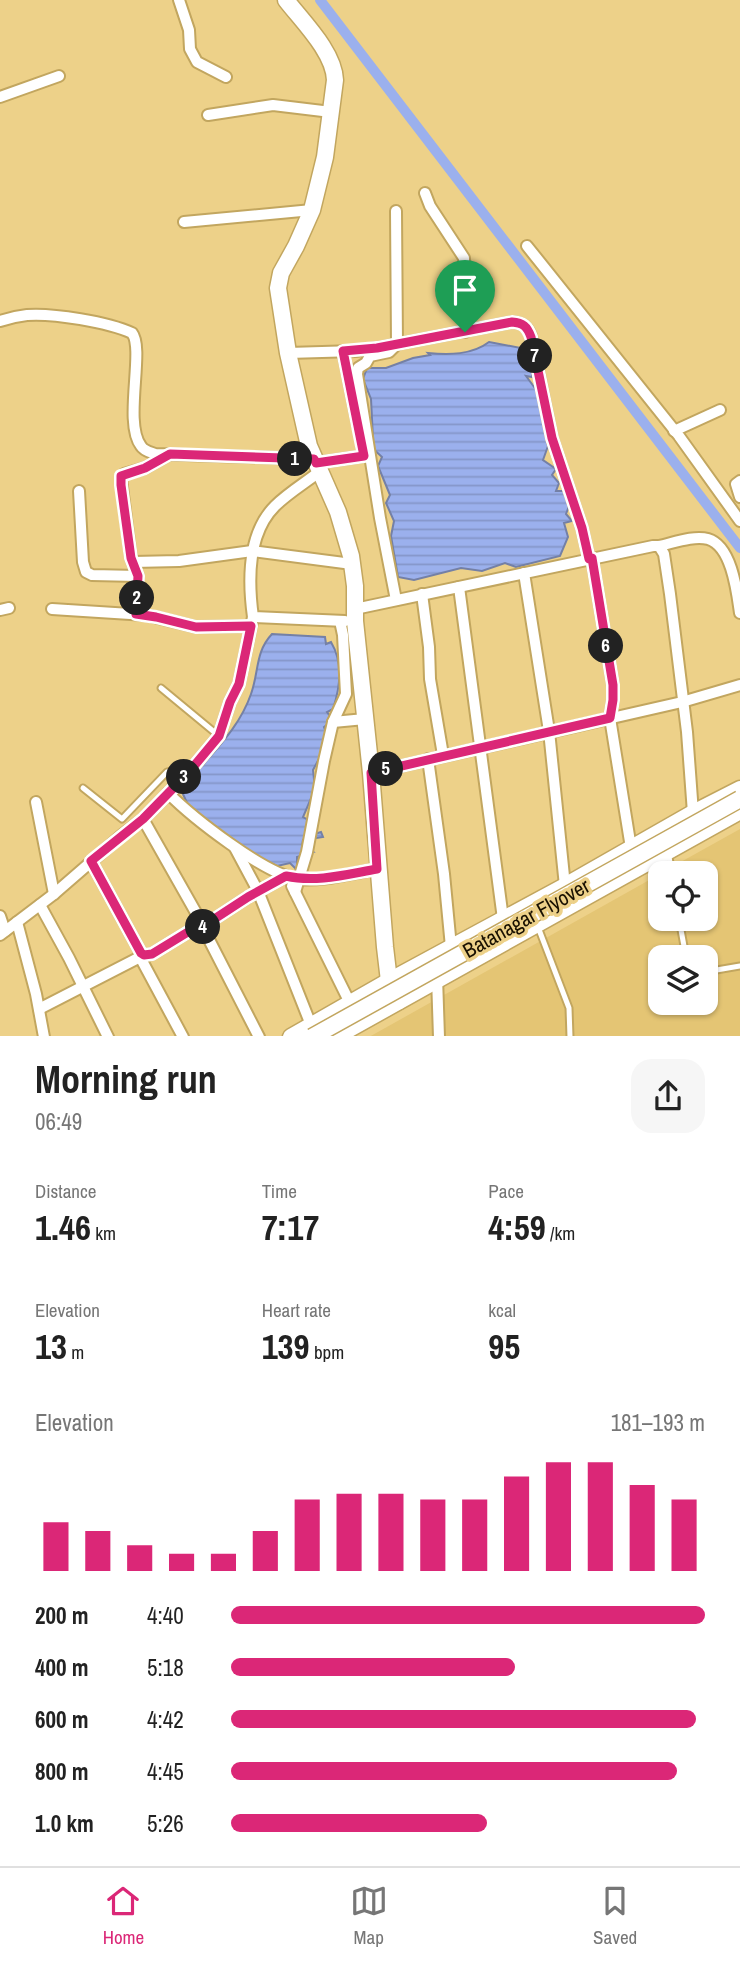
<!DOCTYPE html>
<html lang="en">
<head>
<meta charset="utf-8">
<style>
  body { margin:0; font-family:"Archivo Narrow",sans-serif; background:#f6f6f6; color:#222; height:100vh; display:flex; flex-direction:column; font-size:26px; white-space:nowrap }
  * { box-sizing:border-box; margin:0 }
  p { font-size:23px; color:#767676 }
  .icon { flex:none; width:38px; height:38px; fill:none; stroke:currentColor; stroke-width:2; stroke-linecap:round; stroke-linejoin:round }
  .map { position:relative; height:1036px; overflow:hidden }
  .drawer { display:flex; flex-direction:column; background:#fff; flex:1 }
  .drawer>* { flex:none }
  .buttons { position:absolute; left:648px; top:861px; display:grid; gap:14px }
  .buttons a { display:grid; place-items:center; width:70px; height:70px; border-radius:14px; background:#fff; box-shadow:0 2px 5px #0004; font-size:35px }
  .pin { position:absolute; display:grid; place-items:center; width:60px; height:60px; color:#fff; margin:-72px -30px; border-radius:50% 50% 50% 0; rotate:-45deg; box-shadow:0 0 7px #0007 }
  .pin .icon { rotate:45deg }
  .km { position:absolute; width:35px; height:35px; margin:-18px; border-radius:50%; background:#222; color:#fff; font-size:19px; line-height:35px; text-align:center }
  .round { display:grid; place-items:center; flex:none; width:74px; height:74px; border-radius:21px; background:#f6f6f6 }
  .head { display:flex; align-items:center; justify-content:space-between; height:119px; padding:0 35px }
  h1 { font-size:38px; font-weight:700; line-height:52px }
  .figures { display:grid; grid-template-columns:repeat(3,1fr); gap:10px; height:119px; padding:7px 35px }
  .figures div { display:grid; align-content:center }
  .figures b { font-size:35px; font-weight:700 }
  .figures small { font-size:19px; font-weight:400 }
  .figures p { font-size:19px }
  .chart { height:196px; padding:14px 35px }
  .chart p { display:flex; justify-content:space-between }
  .chart svg { width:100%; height:126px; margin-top:7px; stroke:#db2777; stroke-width:6 }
  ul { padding:0 35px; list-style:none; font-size:23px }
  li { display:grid; grid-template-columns:112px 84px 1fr; align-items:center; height:52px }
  li i { height:18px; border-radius:9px; background:#db2777 }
  .dock { display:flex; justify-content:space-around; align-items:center; height:98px; border-top:2px solid #e0e0e0; background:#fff; font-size:19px; color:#767676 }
  .dock a { display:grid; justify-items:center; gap:4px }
  .dock .on { color:#db2777 }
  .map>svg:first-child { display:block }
  .built { fill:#e4c574; fill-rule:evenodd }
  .water { fill:url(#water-rules); stroke:#7480a6; stroke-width:2 }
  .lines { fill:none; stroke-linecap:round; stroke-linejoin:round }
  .canal { stroke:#9bb0ed; stroke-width:10 }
  .lane-casing { stroke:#c2a65f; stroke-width:9 }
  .street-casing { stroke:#c2a65f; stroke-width:14 }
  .secondary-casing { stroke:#c2a65f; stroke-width:19 }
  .lane { stroke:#fff; stroke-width:5 }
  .street { stroke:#fff; stroke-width:10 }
  .secondary { stroke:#fff; stroke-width:16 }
  .secondary-bridge-casing { stroke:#c2a65f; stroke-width:19; stroke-linecap:butt }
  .secondary-bridge { stroke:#fff; stroke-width:16 }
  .route-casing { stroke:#fff; stroke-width:14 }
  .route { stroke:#db2777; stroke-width:9 }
  .labels { text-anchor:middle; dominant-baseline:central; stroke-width:7; stroke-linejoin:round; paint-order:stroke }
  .street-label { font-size:21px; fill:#181000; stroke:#edd189 }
</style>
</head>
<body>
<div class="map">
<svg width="740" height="1037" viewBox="0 0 740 1037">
  <defs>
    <pattern id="water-rules" width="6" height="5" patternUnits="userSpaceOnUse" patternTransform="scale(1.75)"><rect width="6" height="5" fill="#9bb0ed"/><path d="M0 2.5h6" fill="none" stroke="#8596c9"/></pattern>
  </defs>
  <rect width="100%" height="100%" fill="#edd189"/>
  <path class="built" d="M740 829V1036L369 1037 660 874V919H705V873H661ZM660 957H705V1003H660Z"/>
  <g class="water">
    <path d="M489 342 521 348 522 360 533 368 532 377 526 376 537 391 548 446 543 460 556 469 552 475 559 483 556 491H569L572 498 566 514 572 521 564 523 568 537 560 556 516 567 505 563 482 571 461 568 414 580 398 577 391 536 394 521 386 503 390 495 378 466 382 457 369 445 373 439 371 399 363 379 367 368H386L413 358 430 355 428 353C449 355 472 355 489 342Z"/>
    <path d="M272 634 325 637 326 644 331 642C343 662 340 688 333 709L327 712 333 720 324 727 329 740 313 770 315 789 303 817 312 822 308 836 321 832 323 837 303 840 302 847 313 852 297 857V870L290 863 277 866 257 857 189 807 182 792 197 772 195 767 202 766C221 744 241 723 251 694 259 672 255 652 272 634Z"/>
  </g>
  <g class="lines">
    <path class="canal" d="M320 0 740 548"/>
    <defs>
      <g id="lane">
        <path d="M161 688 219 736"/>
        <path d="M83 788 122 819 167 772 171 771 180 781"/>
        <path d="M668 852 672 873"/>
        <path d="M679 919 686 957"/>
        <path d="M538 927 569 1008 570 1037"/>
        <path d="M705 972 740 966"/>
      </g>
      <g id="street">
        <path d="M179 0 189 30 190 49 197 62 226 77"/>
        <path d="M0 97 59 76"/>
        <path d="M208 115 273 105 331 112"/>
        <path d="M425 193 430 206 464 258 465 332"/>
        <path d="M396 211 397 344 389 352 370 356 366 363 358 368 357 374 380 518 396 600"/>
        <path d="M184 222 312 210"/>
        <path d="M527 246 679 436 740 521"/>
        <path d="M0 321C9 318 18 316 27 315 53 313 108 322 132 333 145 349 123 423 141 446 144 451 150 452 155 454L314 459"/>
        <path d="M343 351 358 426"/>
        <path d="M288 353 356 351 377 348 512 322C523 323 527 326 531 336L552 438 582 528 589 559"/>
        <path d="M674 431 720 410"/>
        <path d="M316 463 364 456 362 445"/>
        <path d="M319 472C305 483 288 493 275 506 247 534 248 581 253 617L345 621"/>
        <path d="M740 481 736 484 740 497"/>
        <path d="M79 491 83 562 86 572 92 575 138 576"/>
        <path d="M659 546C673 543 694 535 708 539 732 546 737 592 740 613"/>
        <path d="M592 558 613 685V700L610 718 631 848"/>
        <path d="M133 562 179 561 252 551 352 564"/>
        <path d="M524 573 549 731 565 886"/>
        <path d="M459 587 503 919"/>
        <path d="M422 594 429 647 430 679 443 755"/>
        <path d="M52 609 146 615 196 627 251 626"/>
        <path d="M355 609 653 546H659L664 554 670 594 687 732 693 813"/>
        <path d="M0 610 9 608"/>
        <path d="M136 614 138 576 131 558 121 479 124 474 145 468 170 454"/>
        <path d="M333 722 365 719"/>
        <path d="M428 759 444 874 451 947"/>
        <path d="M371 773 682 702 740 685"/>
        <path d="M168 793C193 818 263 873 297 879 323 882 352 873 378 869"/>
        <path d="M36 802 54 894"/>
        <path d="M235 848 258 891 311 1025"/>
        <path d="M91 861 141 953 144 955 152 954 201 924 199 918 143 819"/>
        <path d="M292 886 350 1003"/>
        <path d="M295 892 307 852 324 761 333 722 346 694 343 635 340 621"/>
        <path d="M40 905 69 958 108 1037"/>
        <path d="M0 916 5 931"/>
        <path d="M17 922 36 994 44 1037"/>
        <path d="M201 924 259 1037"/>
        <path d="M202 927 248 897 286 876"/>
        <path d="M0 935 54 894 122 835 143 819 189 772 219 736 230 702 239 684 253 617"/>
        <path d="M140 957 183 1037"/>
        <path d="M437 977 439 1037"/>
        <path d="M39 1009 144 955"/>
      </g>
      <g id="secondary">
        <path d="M286 0C303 22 334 52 335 80L325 157 312 210 296 246 281 273 278 288 288 353 309 446 338 512 351 556 355 586V621L371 773 385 947 389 981 399 1001"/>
        <path d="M291 1037 389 981 565 886 693 813 740 789"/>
        <path d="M335 1037 740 811"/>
      </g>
    </defs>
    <use href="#lane" class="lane-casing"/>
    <use href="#street" class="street-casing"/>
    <use href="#secondary" class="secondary-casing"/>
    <use href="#lane" class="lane"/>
    <use href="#street" class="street"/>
    <use href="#secondary" class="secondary"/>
    <defs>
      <path id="secondary-bridge" d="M312 1037 740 799"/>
    </defs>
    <use href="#secondary-bridge" class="secondary-bridge-casing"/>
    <use href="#secondary-bridge" class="secondary-bridge"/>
  </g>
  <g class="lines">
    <defs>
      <path id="route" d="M512 322C523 323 527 326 531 337L552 438 582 528 589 559 592 558 613 685V700L610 718 371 773 377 869C348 874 316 883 286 876L248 897 202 927 201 924 152 954 144 955 141 953 91 861 143 819 189 772 219 736 230 702 239 684 251 626 196 627 156 617 136 614 138 576 131 558 121 485V476L145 468 170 454 314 459 316 463 364 456 343 351 377 348Z"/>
    </defs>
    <use href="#route" class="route-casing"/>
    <use href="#route" class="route"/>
  </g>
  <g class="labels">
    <g class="street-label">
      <text transform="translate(526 918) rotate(-29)">Batanagar Flyover</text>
    </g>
  </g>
</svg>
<div class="buttons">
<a><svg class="icon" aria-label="locate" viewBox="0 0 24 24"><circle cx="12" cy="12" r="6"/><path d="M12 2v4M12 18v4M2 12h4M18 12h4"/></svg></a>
<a><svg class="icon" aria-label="layers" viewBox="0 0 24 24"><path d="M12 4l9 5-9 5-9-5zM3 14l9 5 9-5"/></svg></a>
</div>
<div class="pin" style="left:465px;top:332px;background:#1e9e55"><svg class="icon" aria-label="arrive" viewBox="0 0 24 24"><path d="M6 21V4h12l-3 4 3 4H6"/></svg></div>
<b class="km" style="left:295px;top:459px">1</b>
<b class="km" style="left:137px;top:598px">2</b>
<b class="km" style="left:184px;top:777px">3</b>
<b class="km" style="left:203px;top:927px">4</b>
<b class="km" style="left:386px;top:769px">5</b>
<b class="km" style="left:606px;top:646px">6</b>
<b class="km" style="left:535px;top:356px">7</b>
</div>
<section class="drawer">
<div class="head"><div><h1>Morning run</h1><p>06:49</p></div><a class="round"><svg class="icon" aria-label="share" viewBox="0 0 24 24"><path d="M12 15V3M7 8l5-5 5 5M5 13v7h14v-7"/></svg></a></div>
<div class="figures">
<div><p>Distance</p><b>1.46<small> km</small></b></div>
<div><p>Time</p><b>7:17</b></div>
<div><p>Pace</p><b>4:59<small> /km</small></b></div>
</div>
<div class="figures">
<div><p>Elevation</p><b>13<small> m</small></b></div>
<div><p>Heart rate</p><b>139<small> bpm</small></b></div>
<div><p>kcal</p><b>95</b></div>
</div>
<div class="chart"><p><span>Elevation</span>181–193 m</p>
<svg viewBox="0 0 160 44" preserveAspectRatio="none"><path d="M5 44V27M15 44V30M25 44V35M35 44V38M45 44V38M55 44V30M65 44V19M75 44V17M85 44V17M95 44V19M105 44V19M115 44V11M125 44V6M135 44V6M145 44V14M155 44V19"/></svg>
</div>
<ul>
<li><b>200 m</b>4:40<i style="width:100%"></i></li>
<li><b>400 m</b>5:18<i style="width:60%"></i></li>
<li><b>600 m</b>4:42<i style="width:98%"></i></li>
<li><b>800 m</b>4:45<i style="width:94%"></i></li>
<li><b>1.0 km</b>5:26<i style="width:54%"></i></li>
</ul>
</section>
<nav class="dock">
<a class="on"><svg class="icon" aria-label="home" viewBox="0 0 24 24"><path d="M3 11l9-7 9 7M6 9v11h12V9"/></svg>Home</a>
<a><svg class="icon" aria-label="map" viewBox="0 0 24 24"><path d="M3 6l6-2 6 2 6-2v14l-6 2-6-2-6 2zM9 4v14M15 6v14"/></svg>Map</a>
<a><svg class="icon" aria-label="saved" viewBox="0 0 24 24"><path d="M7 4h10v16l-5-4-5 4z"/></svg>Saved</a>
</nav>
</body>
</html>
